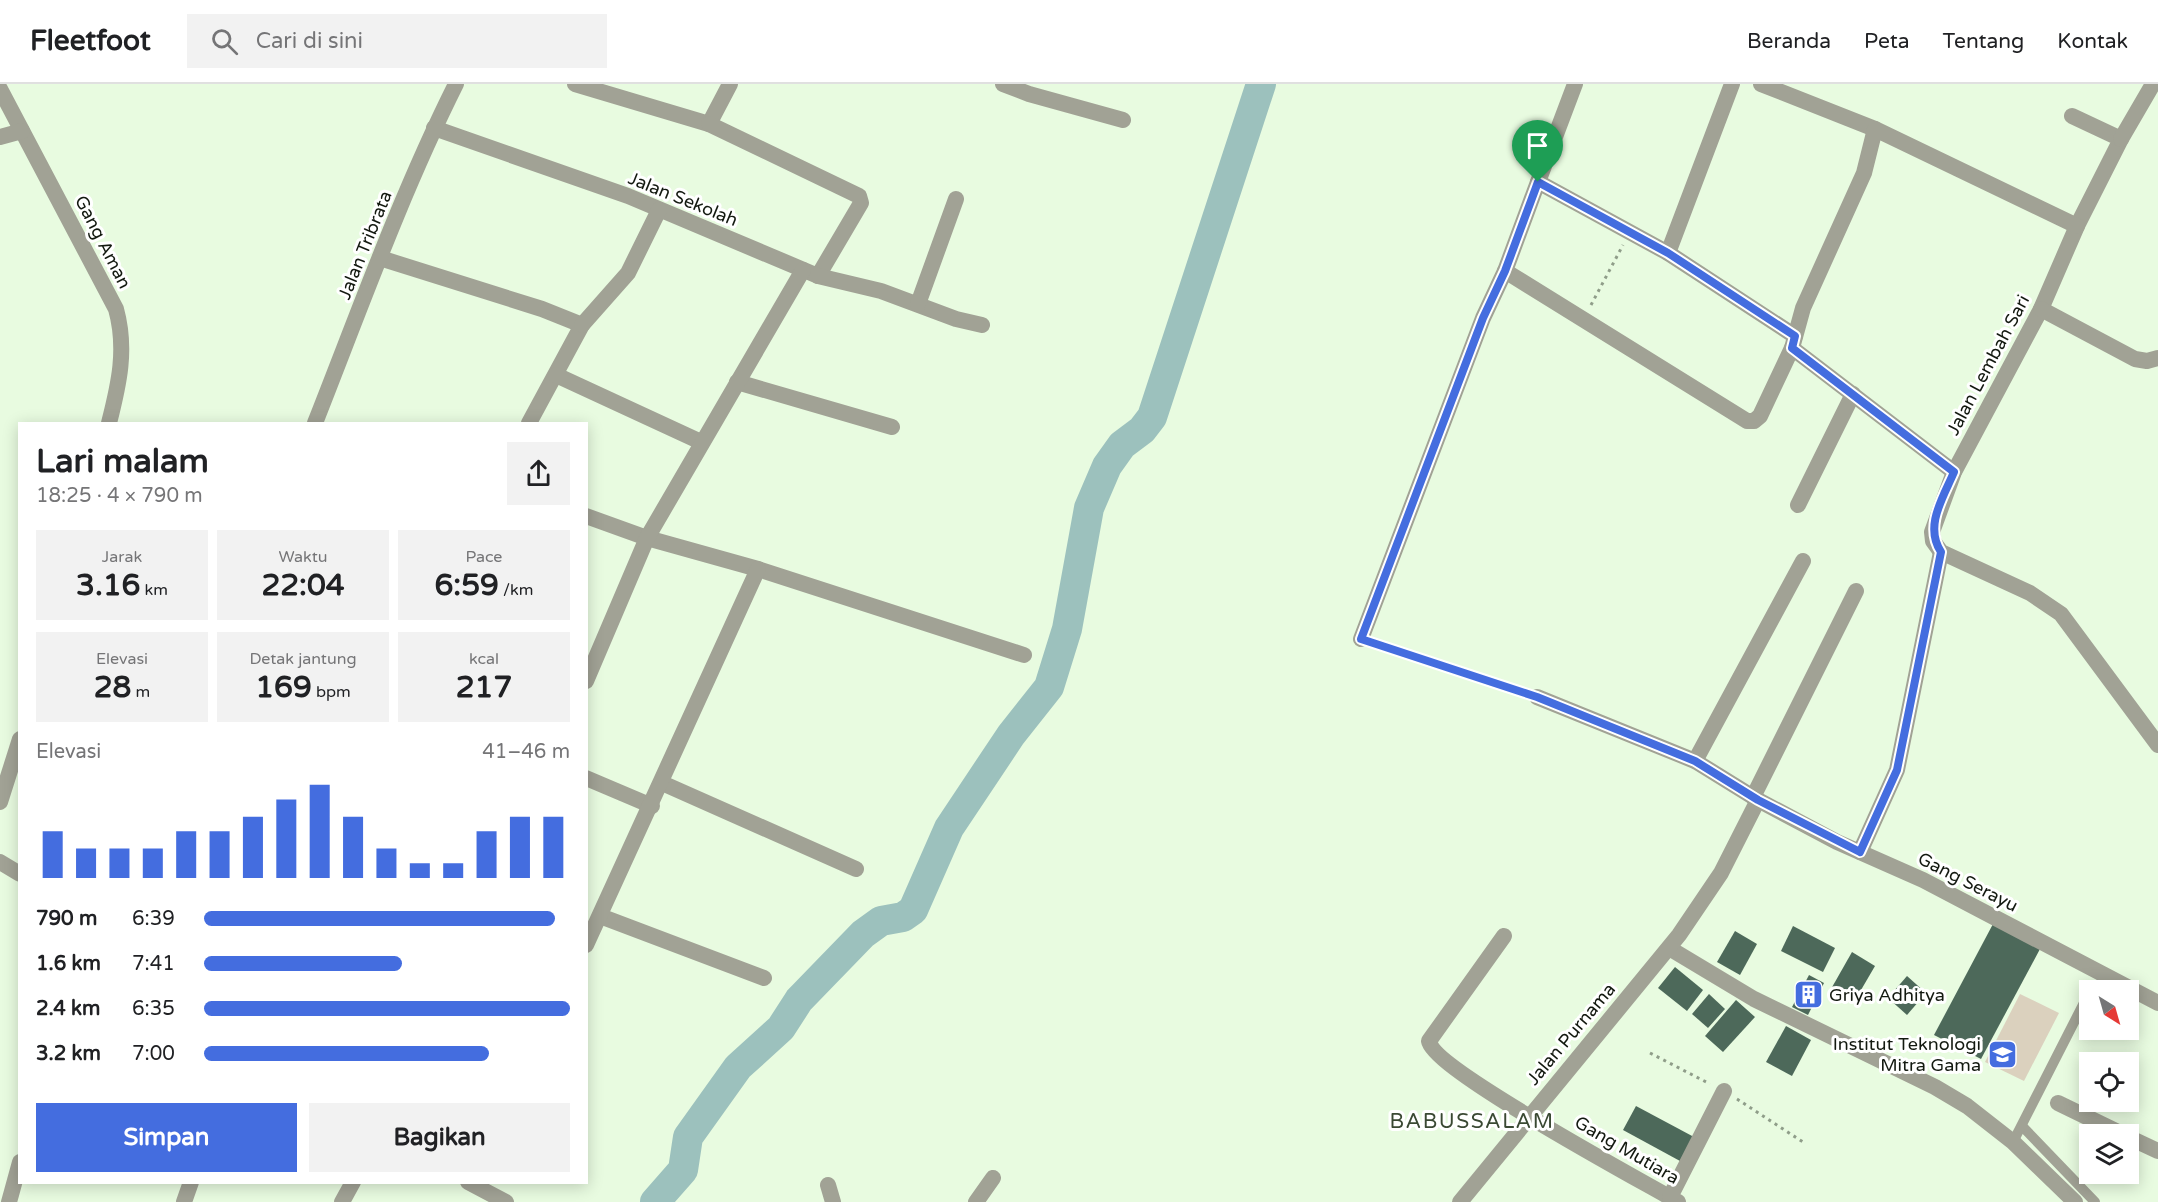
<!DOCTYPE html>
<html lang="id">
<head>
<meta charset="utf-8">
<style>
  body { margin:0; font-family:"Varela Round",sans-serif; background:#f2f2f2; color:#202124; height:100vh; display:flex; flex-direction:column; font-size:22px; white-space:nowrap }
  * { box-sizing:border-box; margin:0 }
  p { font-size:20px; color:#757577 }
  .icon { flex:none; width:33px; height:33px; fill:none; stroke:currentColor; stroke-width:2; stroke-linecap:round; stroke-linejoin:round }
  .map { position:relative; flex:1; overflow:hidden }
  .details { position:absolute; left:18px; top:338px; width:570px; height:762px; display:flex; flex-direction:column; background:#fff; border-radius:0px; box-shadow:0 3px 15px #0003 }
  .details>* { flex:none }
  .needle { width:39px; rotate:143deg }
  .controls { position:absolute; left:2079px; top:896px; display:grid; gap:12px }
  .controls a { display:grid; place-items:center; width:60px; height:60px; border-radius:0px; background:#fff; box-shadow:0 3px 15px #0003; font-size:30px }
  .pin { position:absolute; display:grid; place-items:center; width:51px; height:51px; color:#fff; margin:-62px -26px; border-radius:50% 50% 50% 0; rotate:-45deg; box-shadow:0 0 6px #0007 }
  .pin .icon { rotate:45deg }
  .round { display:grid; place-items:center; flex:none; width:63px; height:63px; border-radius:0px; background:#f2f2f2 }
  .overview { display:flex; align-items:center; justify-content:space-between; height:102px; padding:0 18px }
  h1 { font-size:33px; font-weight:700; line-height:45px }
  .stats { display:grid; grid-template-columns:repeat(3,1fr); gap:9px; height:102px; padding:6px 18px }
  .stats div { display:grid; align-content:center; border-radius:0px; background:#f2f2f2; text-align:center }
  .stats b { font-size:30px; font-weight:700 }
  .stats small { font-size:16px; font-weight:400 }
  .stats p { font-size:16px }
  .chart { height:168px; padding:12px 18px }
  .chart p { display:flex; justify-content:space-between }
  .chart svg { width:100%; height:108px; margin-top:6px; stroke:#446ddf; stroke-width:6 }
  .action { display:flex; gap:12px; margin-top:auto; padding:12px 18px }
  .action a { flex:1; height:69px; border-radius:0px; background:#446ddf; color:#fff; font-size:24px; font-weight:700; line-height:69px; text-align:center }
  .action a+a { background:#f2f2f2; color:#202124 }
  ul { padding:0 18px; list-style:none; font-size:20px }
  li { display:grid; grid-template-columns:96px 72px 1fr; align-items:center; height:45px }
  li i { height:15px; border-radius:8px; background:#446ddf }
  header { display:flex; align-items:center; gap:36px; box-sizing:border-box; height:84px; padding:0 30px; background:#fff; border-bottom:2px solid #e0e0e0 }
  header strong { font-size:28px }
  nav { display:flex; gap:33px; margin-inline-start:auto; font-size:21px }
  .search { width:420px; height:54px; background:#f2f2f2; display:flex; align-items:center; gap:15px; box-sizing:border-box; padding:0 21px; border-radius:0px; color:#757577; font-size:22px }
  .map>svg:first-child { display:block }
  .green { fill:#dbd1be }
  .lines { fill:none; stroke-linecap:round; stroke-linejoin:round }
  .river { stroke:#9cc1bd; stroke-width:30 }
  .building { fill:#4d695a }
  .path { stroke:#8f9d89; stroke-width:3; stroke-dasharray:3 4.5; stroke-linecap:butt }
  .service { stroke:#a1a295; stroke-width:10 }
  .minor { stroke:#a1a295; stroke-width:16 }
  .route-casing { stroke:#fff; stroke-width:12 }
  .route { stroke:#446ddf; stroke-width:8 }
  .labels { text-anchor:middle; dominant-baseline:central; stroke-width:6; stroke-linejoin:round; paint-order:stroke }
  .street-label { font-size:18px; fill:#131910; stroke:#fff }
  .poi-label { font-size:18px; fill:#131910; stroke:#fff; text-anchor:start }
  .quarter-label { font-size:21px; letter-spacing:1.5px; fill:#3a4933; stroke:#fff }
</style>
</head>
<body>
<header>
<strong>Fleetfoot</strong>
<div class="search"><svg class="icon" aria-label="search" viewBox="0 0 24 24"><circle cx="10" cy="10" r="6"/><path d="M15 15l6 6"/></svg>Cari di sini</div>
<nav><a>Beranda</a><a>Peta</a><a>Tentang</a><a>Kontak</a></nav>
</header>
<div class="map">
<svg width="2158" height="1118" viewBox="0 0 2158 1118">
  <rect width="100%" height="100%" fill="#e8fbe0"/>
  <path class="green" d="M2020 910 2059 929 2024 997 1985 978Z"/>
  <g class="lines">
    <path class="river" d="M655 1118 683 1086 688 1053 738 983 781 944 799 916 863 850 881 837 903 833 913 826 949 744 1011 651 1049 603 1067 545 1089 424 1107 382 1122 361 1142 346 1152 333 1261 0"/>
  </g>
  <g class="building">
    <path d="M1993 840 2040 865 1981 975 1934 951Z"/>
    <path d="M1793 842 1835 864 1823 888 1781 867Z"/>
    <path d="M1735 847 1757 860 1740 891 1717 878Z"/>
    <path d="M1852 868 1875 882 1854 918 1831 905Z"/>
    <path d="M1675 883 1703 906 1687 927 1658 904Z"/>
    <path d="M1809 891 1824 899 1808 931 1792 923Z"/>
    <path d="M1907 892 1926 909 1907 931 1888 914Z"/>
    <path d="M1709 910 1725 925 1708 944 1692 930Z"/>
    <path d="M1736 916 1755 933 1723 968 1705 952Z"/>
    <path d="M1786 942 1811 956 1792 992 1766 978Z"/>
    <path d="M1636 1022 1694 1053 1680 1077 1623 1046Z"/>
  </g>
  <g class="lines">
    <g class="path">
      <path d="M1591 221 1623 161"/>
      <path d="M1377 560 1521 608"/>
      <path d="M1650 969 1710 1000"/>
      <path d="M1737 1015 1806 1060"/>
    </g>
    <g class="service">
      <path d="M2022 1042 2095 1118"/>
      <path d="M2013 1058 2090 907"/>
    </g>
    <g class="minor">
      <path d="M575 0 709 40 730 0"/>
      <path d="M1003 0 1029 10 1123 36"/>
      <path d="M1575 0 1538 98 1668 169 1795 252"/>
      <path d="M1761 0 1875 45"/>
      <path d="M0 5 116 225C127 265 119 300 109 339"/>
      <path d="M2072 32 2121 55 2077 142 2041 225 1954 388 1932 448 1933 457 1941 468 2030 509 2061 530 2158 661"/>
      <path d="M709 40 859 112 861 119 818 192"/>
      <path d="M434 44 628 112 818 192 881 207 956 235 982 241"/>
      <path d="M0 53 22 47"/>
      <path d="M2121 55 2153 0"/>
      <path d="M1668 169 1732 0"/>
      <path d="M380 174 542 225 582 241 529 339"/>
      <path d="M1505 187 1747 337H1754L1760 332 1792 264"/>
      <path d="M918 220 956 115"/>
      <path d="M2041 225 2135 275 2147 277 2158 274"/>
      <path d="M582 241 628 189 659 126"/>
      <path d="M556 291 701 358"/>
      <path d="M737 298 892 343"/>
      <path d="M315 339C360 225 401 110 456 0"/>
      <path d="M1954 388 1792 264 1803 224 1864 89 1875 45 2077 142"/>
      <path d="M1798 421 1853 310"/>
      <path d="M586 432 647 454 758 485 1024 571"/>
      <path d="M1361 555 1483 234 1505 187 1538 98"/>
      <path d="M586 597 647 454 803 186"/>
      <path d="M1537 613 1695 677 1758 716 1837 758 1923 796 2158 919"/>
      <path d="M1695 677 1803 477"/>
      <path d="M586 694 652 722"/>
      <path d="M662 699 856 785"/>
      <path d="M1753 713 1856 507"/>
      <path d="M0 718 20 655"/>
      <path d="M1860 768 1897 686 1941 468"/>
      <path d="M0 778 20 790"/>
      <path d="M600 832 764 894"/>
      <path d="M1504 852 1429 957C1433 985 1642 1097 1678 1118"/>
      <path d="M586 861 758 485"/>
      <path d="M1669 864 1754 915 1935 1003 1967 1022 2013 1058 2075 1118"/>
      <path d="M2058 1019 2122 1050"/>
      <path d="M2128 1053 2158 1067"/>
      <path d="M468 1098 506 1118"/>
      <path d="M828 1101 833 1118"/>
      <path d="M1670 1113 1724 1007"/>
      <path d="M9 1118 20 1078"/>
      <path d="M184 1118 191 1098"/>
      <path d="M342 1118 353 1098"/>
      <path d="M976 1118 993 1094"/>
      <path d="M1460 1118 1679 851 1721 789 1758 716"/>
    </g>
  </g>
  <g class="lines">
    <defs>
      <path id="route" d="M1538 98 1668 169 1795 252 1792 264 1954 388C1943 414 1924 442 1941 468L1897 686 1860 768 1758 716 1695 677 1537 613 1361 555 1483 234 1505 187Z"/>
    </defs>
    <use href="#route" class="route-casing"/>
    <use href="#route" class="route"/>
  </g>
  <defs>
    <symbol id="building-square" viewBox="-11 -11 22 22"><rect x="-9" y="-9" width="18" height="18" rx="4" fill="#446ddf" stroke="#fff"/><path d="M-4-6H4V6H1V3H-1V6H-4ZM-2.5-4.3h1.7v1.8h-1.7ZM.8-4.3h1.7v1.8H.8ZM-2.5-1h1.7V.8h-1.7ZM.8-1h1.7V.8H.8Z" fill="#fff"/></symbol>
    <symbol id="university-square" viewBox="-11 -11 22 22"><rect x="-9" y="-9" width="18" height="18" rx="4" fill="#446ddf" stroke="#fff"/><path d="M0-5L7-2L0 1L-7-2ZM-4 1L0 2.5L4 1V4Q0 6-4 4Z" fill="#fff"/></symbol>
  </defs>
  <g fill-rule="evenodd">
    <use href="#building-square" x="1792" y="894" width="33" height="33"/>
    <use href="#university-square" x="1986" y="954" width="33" height="33"/>
  </g>
  <g class="labels">
    <g class="street-label">
      <text transform="translate(683 115) rotate(22)">Jalan Sekolah</text>
      <text transform="translate(103 158) rotate(63)">Gang Aman</text>
      <text transform="translate(365 161) rotate(-68)">Jalan Tribrata</text>
      <text transform="translate(1988 281) rotate(-62)">Jalan Lembah Sari</text>
      <text transform="translate(1968 798) rotate(27)">Gang Serayu</text>
      <text transform="translate(1571 950) rotate(-50)">Jalan Purnama</text>
      <text transform="translate(1627 1066) rotate(30)">Gang Mutiara</text>
    </g>
    <g class="poi-label">
      <text x="1829" y="911">Griya Adhitya</text>
      <text x="1981" y="960" text-anchor="end">Institut Teknologi<tspan x="1981" dy="21">Mitra Gama</tspan></text>
    </g>
    <g class="quarter-label">
      <text x="1472" y="1037">BABUSSALAM</text>
    </g>
  </g>
</svg>
<div class="controls">
<a><svg class="needle" viewBox="-14 -14 28 28"><path d="M0-13l5 13h-10z" fill="#e53935"/><path d="M0 13l5-13h-10z" fill="#757577"/></svg></a>
<a><svg class="icon" aria-label="locate" viewBox="0 0 24 24"><circle cx="12" cy="12" r="6"/><path d="M12 2v4M12 18v4M2 12h4M18 12h4"/></svg></a>
<a><svg class="icon" aria-label="layers" viewBox="0 0 24 24"><path d="M12 4l9 5-9 5-9-5zM3 14l9 5 9-5"/></svg></a>
</div>
<div class="pin" style="left:1538px;top:98px;background:#1e9e55"><svg class="icon" aria-label="arrive" viewBox="0 0 24 24"><path d="M6 21V4h12l-3 4 3 4H6"/></svg></div>
<section class="details">
<div class="overview"><div><h1>Lari malam</h1><p>18:25 · 4 × 790 m</p></div><a class="round"><svg class="icon" aria-label="share" viewBox="0 0 24 24"><path d="M12 15V3M7 8l5-5 5 5M5 13v7h14v-7"/></svg></a></div>
<div class="stats">
<div><p>Jarak</p><b>3.16<small> km</small></b></div>
<div><p>Waktu</p><b>22:04</b></div>
<div><p>Pace</p><b>6:59<small> /km</small></b></div>
</div>
<div class="stats">
<div><p>Elevasi</p><b>28<small> m</small></b></div>
<div><p>Detak jantung</p><b>169<small> bpm</small></b></div>
<div><p>kcal</p><b>217</b></div>
</div>
<div class="chart"><p><span>Elevasi</span>41–46 m</p>
<svg viewBox="0 0 160 44" preserveAspectRatio="none"><path d="M5 44V25M15 44V32M25 44V32M35 44V32M45 44V25M55 44V25M65 44V19M75 44V12M85 44V6M95 44V19M105 44V32M115 44V38M125 44V38M135 44V25M145 44V19M155 44V19"/></svg>
</div>
<ul>
<li><b>790 m</b>6:39<i style="width:96%"></i></li>
<li><b>1.6 km</b>7:41<i style="width:54%"></i></li>
<li><b>2.4 km</b>6:35<i style="width:100%"></i></li>
<li><b>3.2 km</b>7:00<i style="width:78%"></i></li>
</ul>
<div class="action"><a>Simpan</a><a>Bagikan</a></div>
</section>
</div>
</body>
</html>
